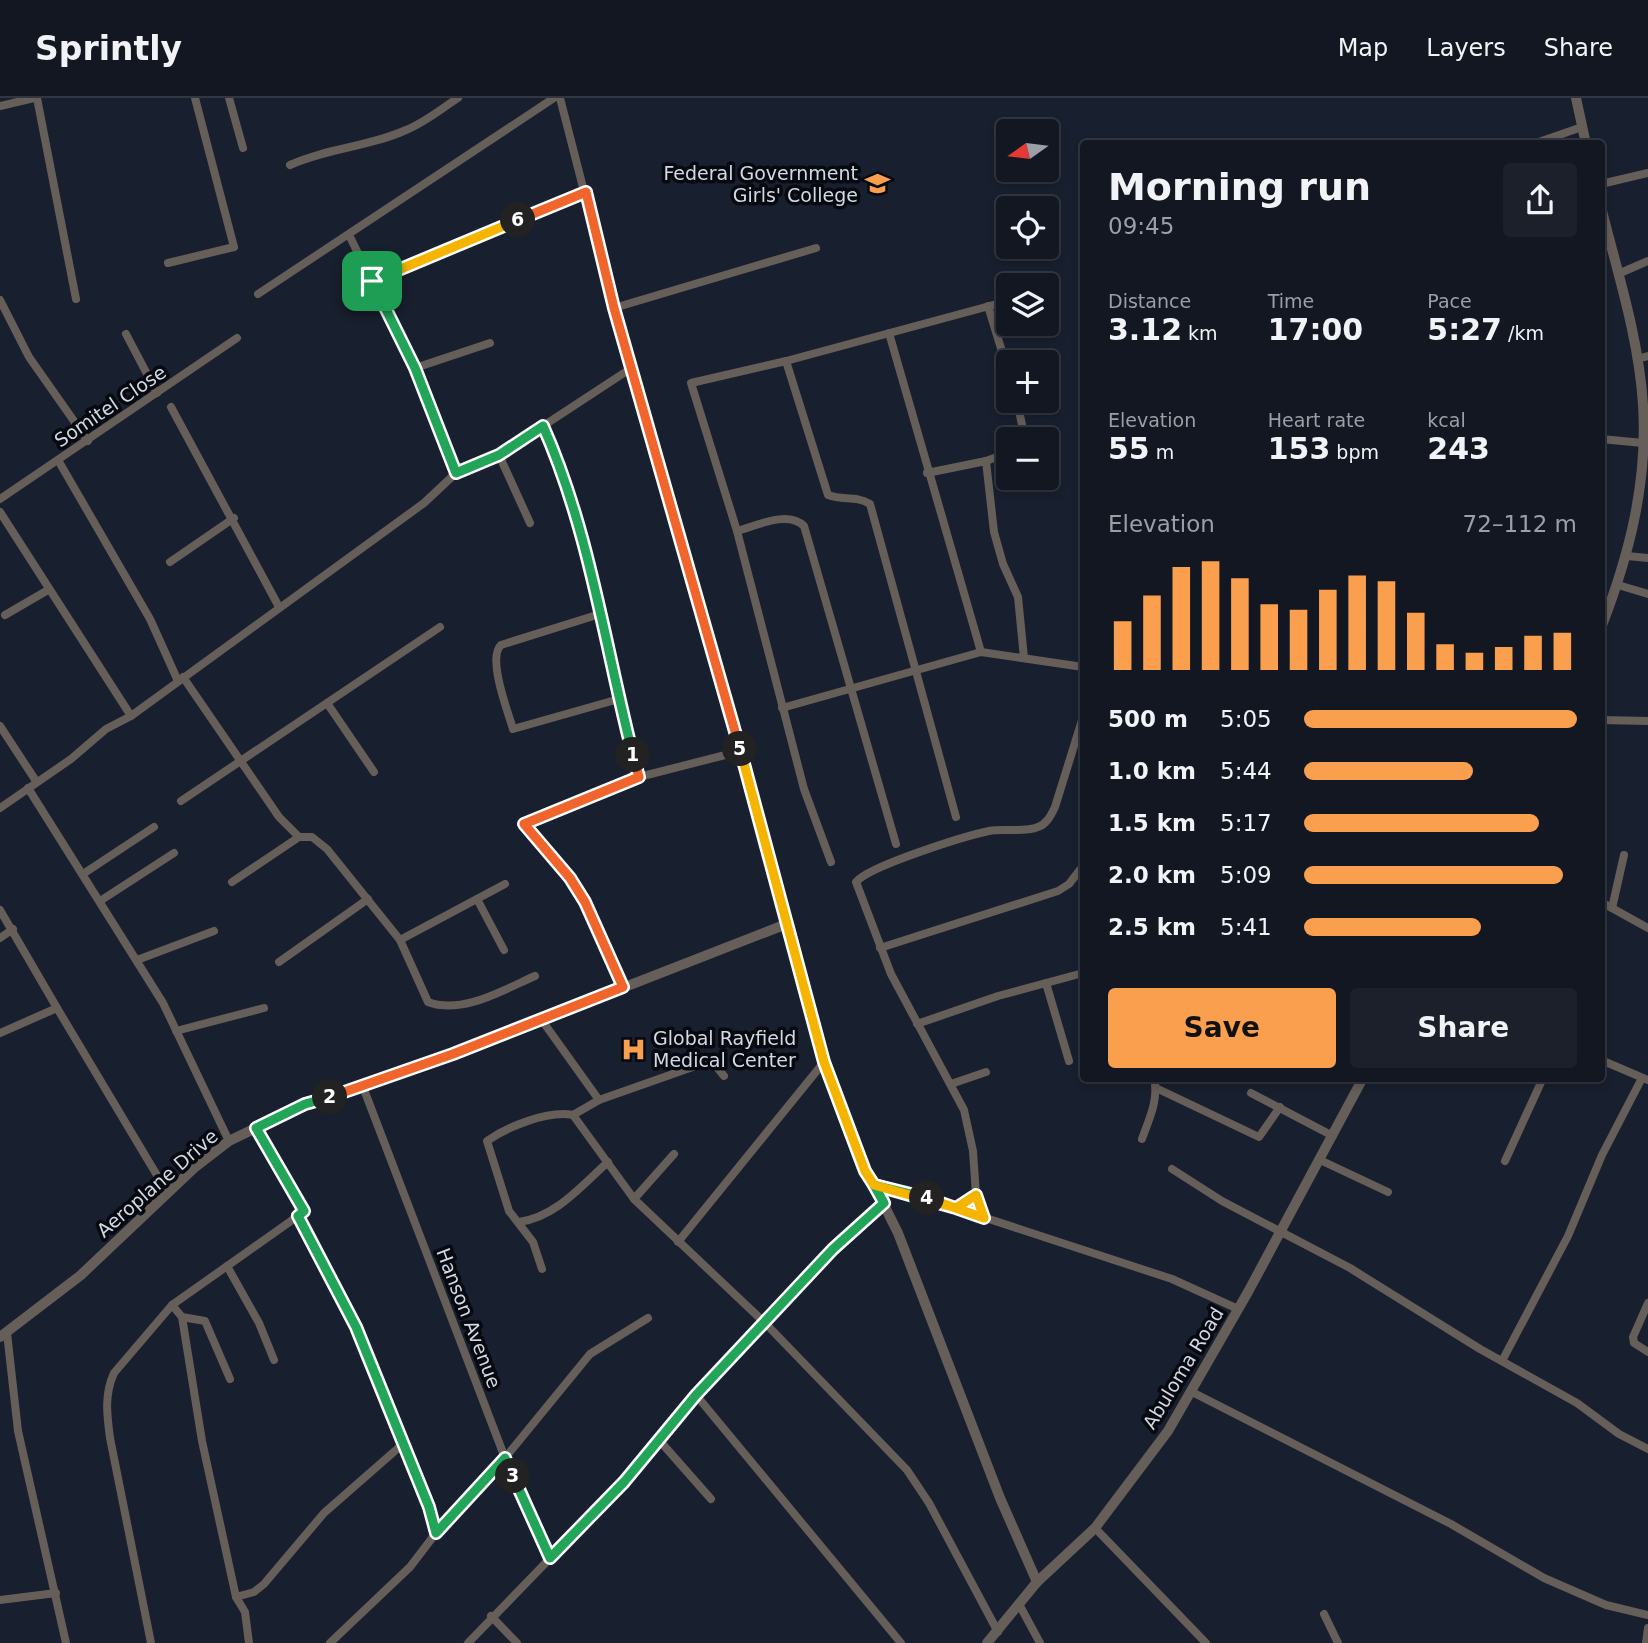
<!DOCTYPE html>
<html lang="en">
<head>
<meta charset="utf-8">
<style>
  body { margin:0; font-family:"DejaVu Sans",sans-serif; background:#1b202a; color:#f1f3f6; height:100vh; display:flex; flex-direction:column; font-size:26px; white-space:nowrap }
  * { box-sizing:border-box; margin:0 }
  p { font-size:23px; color:#9c9fa5 }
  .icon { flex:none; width:38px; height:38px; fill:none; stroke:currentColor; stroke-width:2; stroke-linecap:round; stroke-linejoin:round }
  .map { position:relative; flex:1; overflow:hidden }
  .sheet { position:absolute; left:1080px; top:42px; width:525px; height:942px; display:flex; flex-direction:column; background:#121722; border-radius:7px; box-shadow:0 4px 10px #0003,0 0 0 2px #313640 }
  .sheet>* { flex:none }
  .needle { width:46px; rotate:256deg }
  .tools { position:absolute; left:996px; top:21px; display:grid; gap:14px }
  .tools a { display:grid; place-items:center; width:63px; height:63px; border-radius:7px; background:#121722; box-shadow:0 4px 10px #0003,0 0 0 2px #313640; font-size:35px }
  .pin { position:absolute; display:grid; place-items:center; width:60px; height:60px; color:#fff; margin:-30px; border-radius:14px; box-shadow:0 4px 10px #0006 }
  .km { position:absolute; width:35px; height:35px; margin:-18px; border-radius:50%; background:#222; color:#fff; font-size:19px; line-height:35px; text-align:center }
  .round { display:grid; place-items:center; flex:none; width:74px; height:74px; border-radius:7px; background:#1b202a }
  .head { display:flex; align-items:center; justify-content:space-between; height:119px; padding:0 28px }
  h1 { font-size:38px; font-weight:800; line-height:52px }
  .figures { display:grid; grid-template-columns:repeat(3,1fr); gap:10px; height:119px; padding:7px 28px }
  .figures div { display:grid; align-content:center }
  .figures b { font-size:30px; font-weight:800 }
  .figures small { font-size:19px; font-weight:400 }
  .figures p { font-size:19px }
  .chart { height:196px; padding:14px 28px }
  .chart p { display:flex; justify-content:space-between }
  .chart svg { width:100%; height:126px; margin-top:7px; stroke:#fa9f4e; stroke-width:6 }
  .primary-button { display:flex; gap:14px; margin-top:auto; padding:14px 28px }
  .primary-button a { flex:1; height:80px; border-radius:7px; background:#fa9f4e; color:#111; font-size:28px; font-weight:800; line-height:80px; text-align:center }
  .primary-button a+a { background:#1b202a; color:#f1f3f6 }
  ul { padding:0 28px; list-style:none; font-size:23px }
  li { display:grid; grid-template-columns:112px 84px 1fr; align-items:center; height:52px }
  li i { height:18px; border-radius:9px; background:#fa9f4e }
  header { display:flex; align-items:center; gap:42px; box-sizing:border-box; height:98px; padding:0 35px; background:#121722; border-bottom:2px solid #313640 }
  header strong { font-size:33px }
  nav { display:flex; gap:38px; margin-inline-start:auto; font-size:24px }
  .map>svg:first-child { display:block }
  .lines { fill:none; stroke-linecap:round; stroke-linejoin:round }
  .minor { stroke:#665e58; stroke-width:8 }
  .tertiary { stroke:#665e58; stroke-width:10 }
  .split-1-casing { stroke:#fff; stroke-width:14 }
  .split-2-casing { stroke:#fff; stroke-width:14 }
  .split-3-casing { stroke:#fff; stroke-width:14 }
  .split-4-casing { stroke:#fff; stroke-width:14 }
  .split-5-casing { stroke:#fff; stroke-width:14 }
  .split-6-casing { stroke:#fff; stroke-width:14 }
  .split-7-casing { stroke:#fff; stroke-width:14 }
  .split-1 { stroke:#22a559; stroke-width:9 }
  .split-2 { stroke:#f0652b; stroke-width:9 }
  .split-3 { stroke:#22a559; stroke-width:9 }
  .split-4 { stroke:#22a559; stroke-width:9 }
  .split-5 { stroke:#f5b400; stroke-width:9 }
  .split-6 { stroke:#f0652b; stroke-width:9 }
  .split-7 { stroke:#f5b400; stroke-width:9 }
  .labels { text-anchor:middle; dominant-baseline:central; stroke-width:7; stroke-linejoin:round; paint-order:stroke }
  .poi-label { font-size:19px; fill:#d3d9e3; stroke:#06090f; text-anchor:end }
  .street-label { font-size:19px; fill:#d3d9e3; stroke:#06090f }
</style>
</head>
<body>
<header>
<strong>Sprintly</strong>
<nav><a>Map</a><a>Layers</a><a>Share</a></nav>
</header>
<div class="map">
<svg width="1648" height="1545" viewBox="0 0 1648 1545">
  <rect width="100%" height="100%" fill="#181f2e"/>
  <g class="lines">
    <g class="minor">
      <path d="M37 0 76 201"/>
      <path d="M229 0 243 50"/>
      <path d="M560 0 614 210 789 825"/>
      <path d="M0 8 34 0"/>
      <path d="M1533 46 1582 29"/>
      <path d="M290 67C327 50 369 49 406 32 424 25 441 11 458 0"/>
      <path d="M1601 86 1648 75"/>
      <path d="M349 137 415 270 456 375"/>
      <path d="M168 165 234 149 195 0"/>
      <path d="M1618 176 1648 163"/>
      <path d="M372 183 586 94"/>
      <path d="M1046 192 1051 191"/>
      <path d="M258 196 554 0"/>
      <path d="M0 202 29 259 88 343"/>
      <path d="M988 208 1008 273"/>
      <path d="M614 210 816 150"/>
      <path d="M889 235 981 554"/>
      <path d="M126 236 157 295"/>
      <path d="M1637 261 1648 258"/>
      <path d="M786 263 828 397C843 403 855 397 870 406L956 719"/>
      <path d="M415 270 490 245"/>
      <path d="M1017 303 1025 341"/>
      <path d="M171 309 279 509"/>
      <path d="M543 328C590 433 610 567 639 679"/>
      <path d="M1601 341 1643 345"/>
      <path d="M499 357 530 425"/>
      <path d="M58 362 150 521 178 583"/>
      <path d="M986 363 994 434 1003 466 1018 499 1024 560"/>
      <path d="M927 375 986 363 1008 355"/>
      <path d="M0 401 237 240"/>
      <path d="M0 414 131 618"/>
      <path d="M737 433C756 428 787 412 804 428L896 746"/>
      <path d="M1627 458 1648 460"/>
      <path d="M170 464 234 420"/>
      <path d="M1618 487 1648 496"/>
      <path d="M600 516 501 547C487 560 508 614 513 631L619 601"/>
      <path d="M5 517 48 492"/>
      <path d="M183 579 279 719 299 739"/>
      <path d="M327 605 374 674"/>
      <path d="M782 610 981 554 1083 569"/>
      <path d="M1601 622 1648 623"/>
      <path d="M0 628 36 683"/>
      <path d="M28 690 163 905 229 1043"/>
      <path d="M181 703 440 529"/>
      <path d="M0 710 71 661 106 631 131 618 424 405 456 375 499 357 633 269"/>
      <path d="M831 764 804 691 737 433 691 285 786 263 1008 203"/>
      <path d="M83 776 154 729"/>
      <path d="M232 784 299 739H312L327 751 400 842 428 904C462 917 503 892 535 878"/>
      <path d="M477 801 504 852"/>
      <path d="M100 803 174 755"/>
      <path d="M1601 804 1648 830"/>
      <path d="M1612 810 1624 757"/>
      <path d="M0 812 57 910 0 935"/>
      <path d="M0 840 13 831"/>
      <path d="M400 842 505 786"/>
      <path d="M880 850 1058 793 1069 786 1083 768"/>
      <path d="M137 862 214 833"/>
      <path d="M279 864 368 801"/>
      <path d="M1046 885 1069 963"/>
      <path d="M623 889 585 804 570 780 524 726 639 679 741 653"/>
      <path d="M57 910 167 1094"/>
      <path d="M541 921 599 1002"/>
      <path d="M917 926 998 898 1083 875"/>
      <path d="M176 933 264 910"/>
      <path d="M1601 962 1648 982"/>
      <path d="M951 986 986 974"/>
      <path d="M363 989 505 1360 550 1460"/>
      <path d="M1156 990 1259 1039 1280 1009"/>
      <path d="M1251 995 1333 1038"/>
      <path d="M573 1017 634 1101 766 1226 907 1372 929 1405 998 1534"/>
      <path d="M256 1030 304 1113 298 1118 356 1229 429 1409 436 1435"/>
      <path d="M1142 1041C1149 1021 1159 1002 1154 980"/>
      <path d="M1320 1062 1388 1094"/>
      <path d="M1505 1063 1543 980"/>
      <path d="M1172 1071 1222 1103 1350 1170 1480 1251 1577 1305 1619 1336 1648 1351"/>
      <path d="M874 1087 931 1102 1172 1181 1238 1211"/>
      <path d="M634 1101 674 1056"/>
      <path d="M955 1110 976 1097"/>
      <path d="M984 1120 976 1097 973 1053 964 1012 891 876 856 784C869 768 965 738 989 733 1004 730 1023 735 1038 729 1047 726 1051 717 1055 709L1083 619"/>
      <path d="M519 1124C556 1119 581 1088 608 1064"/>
      <path d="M678 1144 824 964"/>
      <path d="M227 1168 259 1225 274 1262"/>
      <path d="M542 1171 533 1144 509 1113 487 1043C507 1029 548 1012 573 1017L599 1002 704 965 712 963 724 978"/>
      <path d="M1648 1205 1633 1239 1634 1245 1648 1254"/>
      <path d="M172 1207 182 1219 202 1343 236 1499 245 1514 249 1545"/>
      <path d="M182 1219 205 1223 230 1281"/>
      <path d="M7 1235 18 1333 66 1545"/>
      <path d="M1502 1263 1568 1138 1602 1057 1642 980"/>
      <path d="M1192 1294 1451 1426 1544 1480 1606 1507 1648 1517"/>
      <path d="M696 1297 901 1545"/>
      <path d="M659 1342 711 1401"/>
      <path d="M1095 1430 1206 1545"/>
      <path d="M236 1499 254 1494 264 1486 324 1415 404 1345"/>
      <path d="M0 1502 56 1495"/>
      <path d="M1020 1508 1040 1545"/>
      <path d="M1324 1516 1338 1545"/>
      <path d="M491 1518 517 1545"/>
      <path d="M151 1545 110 1340C107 1317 104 1297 114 1275L172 1207 298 1118"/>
      <path d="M330 1545 410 1469 436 1435 491 1377 590 1256 648 1220"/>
      <path d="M468 1545 624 1384 696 1297 833 1151 884 1105"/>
      <path d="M1646 1545 1648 1530"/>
    </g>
    <g class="tertiary">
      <path d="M1576 0 1586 46"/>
      <path d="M1601 109C1617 173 1639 240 1643 307 1648 385 1629 458 1601 530"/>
      <path d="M0 1239 81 1177 194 1070 229 1043 305 1006 363 989 453 956 789 825 824 964 856 1051 898 1135 1000 1400 1037 1484"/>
      <path d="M987 1545 1037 1484 1095 1430 1168 1333 1248 1194 1363 980"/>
    </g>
  </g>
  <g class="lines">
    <defs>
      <path id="split-1" d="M372 183 415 270 456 375 499 357 543 328C589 431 605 548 633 657"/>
      <path id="split-2" d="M330 999 453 956 623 889 585 804 570 780 524 726 639 679 633 657"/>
      <path id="split-3" d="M330 999 305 1006 256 1030 304 1113 298 1118 356 1229 429 1409 436 1435 505 1360 513 1378"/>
      <path id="split-4" d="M513 1378 550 1460 624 1384 696 1297 833 1151 884 1105 874 1087 927 1100"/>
      <path id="split-5" d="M740 651 824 964 865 1073 874 1087 956 1110 976 1097 984 1120 927 1100"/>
      <path id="split-6" d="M518 122 586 94 614 210 740 651"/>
      <path id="split-7" d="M372 183 518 122"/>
    </defs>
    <use href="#split-1" class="split-1-casing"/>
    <use href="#split-2" class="split-2-casing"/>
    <use href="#split-3" class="split-3-casing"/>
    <use href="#split-4" class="split-4-casing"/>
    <use href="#split-5" class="split-5-casing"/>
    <use href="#split-6" class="split-6-casing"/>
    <use href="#split-7" class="split-7-casing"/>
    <use href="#split-1" class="split-1"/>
    <use href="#split-2" class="split-2"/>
    <use href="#split-3" class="split-3"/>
    <use href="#split-4" class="split-4"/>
    <use href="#split-5" class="split-5"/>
    <use href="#split-6" class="split-6"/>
    <use href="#split-7" class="split-7"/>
  </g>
  <defs>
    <symbol id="university-bare" viewBox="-9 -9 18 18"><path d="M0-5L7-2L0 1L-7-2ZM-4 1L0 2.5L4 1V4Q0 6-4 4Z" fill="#fa9f4e" stroke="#06090f" stroke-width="2.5" paint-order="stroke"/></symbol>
    <symbol id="hospital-bare" viewBox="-9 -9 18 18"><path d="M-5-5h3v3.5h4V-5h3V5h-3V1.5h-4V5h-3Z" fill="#fa9f4e" stroke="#06090f" stroke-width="2.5" paint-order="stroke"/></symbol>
  </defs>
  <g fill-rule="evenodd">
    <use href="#university-bare" x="860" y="68" width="35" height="35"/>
    <use href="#hospital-bare" x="616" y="934" width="35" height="35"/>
  </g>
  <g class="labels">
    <g class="poi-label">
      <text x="858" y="75">Federal Government<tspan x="858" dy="22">Girls' College</tspan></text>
      <text x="653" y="940" text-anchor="start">Global Rayfield<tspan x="653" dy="22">Medical Center</tspan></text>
    </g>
    <g class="street-label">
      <text transform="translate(110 308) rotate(-34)">Somitel Close</text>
      <text transform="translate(157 1085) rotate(-41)">Aeroplane Drive</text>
      <text transform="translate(469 1220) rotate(69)">Hanson Avenue</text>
      <text transform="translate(1183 1270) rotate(-59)">Abuloma Road</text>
    </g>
  </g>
</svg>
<div class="tools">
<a><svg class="needle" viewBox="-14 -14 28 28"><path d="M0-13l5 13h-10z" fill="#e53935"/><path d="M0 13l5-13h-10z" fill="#9c9fa5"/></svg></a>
<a><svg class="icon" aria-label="locate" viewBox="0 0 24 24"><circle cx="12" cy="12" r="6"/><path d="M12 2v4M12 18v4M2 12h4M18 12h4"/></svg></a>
<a><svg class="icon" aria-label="layers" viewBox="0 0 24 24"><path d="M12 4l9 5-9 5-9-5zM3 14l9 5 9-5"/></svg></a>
<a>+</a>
<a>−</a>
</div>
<div class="pin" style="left:372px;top:183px;background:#1e9e55"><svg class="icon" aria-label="arrive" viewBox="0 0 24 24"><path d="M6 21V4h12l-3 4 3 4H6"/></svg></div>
<b class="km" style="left:633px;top:657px">1</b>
<b class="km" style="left:330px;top:999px">2</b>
<b class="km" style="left:513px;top:1378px">3</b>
<b class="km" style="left:927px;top:1100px">4</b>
<b class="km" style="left:740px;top:651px">5</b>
<b class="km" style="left:518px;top:122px">6</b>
<section class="sheet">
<div class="head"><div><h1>Morning run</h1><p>09:45</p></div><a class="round"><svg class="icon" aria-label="share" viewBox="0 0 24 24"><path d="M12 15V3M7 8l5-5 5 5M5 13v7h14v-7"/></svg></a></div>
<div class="figures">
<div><p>Distance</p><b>3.12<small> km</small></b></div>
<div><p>Time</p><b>17:00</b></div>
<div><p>Pace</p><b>5:27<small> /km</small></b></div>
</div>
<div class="figures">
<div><p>Elevation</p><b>55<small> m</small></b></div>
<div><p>Heart rate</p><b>153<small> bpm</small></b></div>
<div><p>kcal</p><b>243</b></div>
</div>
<div class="chart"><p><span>Elevation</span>72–112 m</p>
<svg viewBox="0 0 160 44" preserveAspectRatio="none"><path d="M5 44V27M15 44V18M25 44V8M35 44V6M45 44V12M55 44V21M65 44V23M75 44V16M85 44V11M95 44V13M105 44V24M115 44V35M125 44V38M135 44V36M145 44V32M155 44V31"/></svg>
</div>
<ul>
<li><b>500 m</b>5:05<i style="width:100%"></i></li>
<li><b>1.0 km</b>5:44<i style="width:62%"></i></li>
<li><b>1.5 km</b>5:17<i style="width:86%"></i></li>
<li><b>2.0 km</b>5:09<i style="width:95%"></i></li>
<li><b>2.5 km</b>5:41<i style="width:65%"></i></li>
</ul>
<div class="primary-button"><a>Save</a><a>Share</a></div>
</section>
</div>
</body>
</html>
